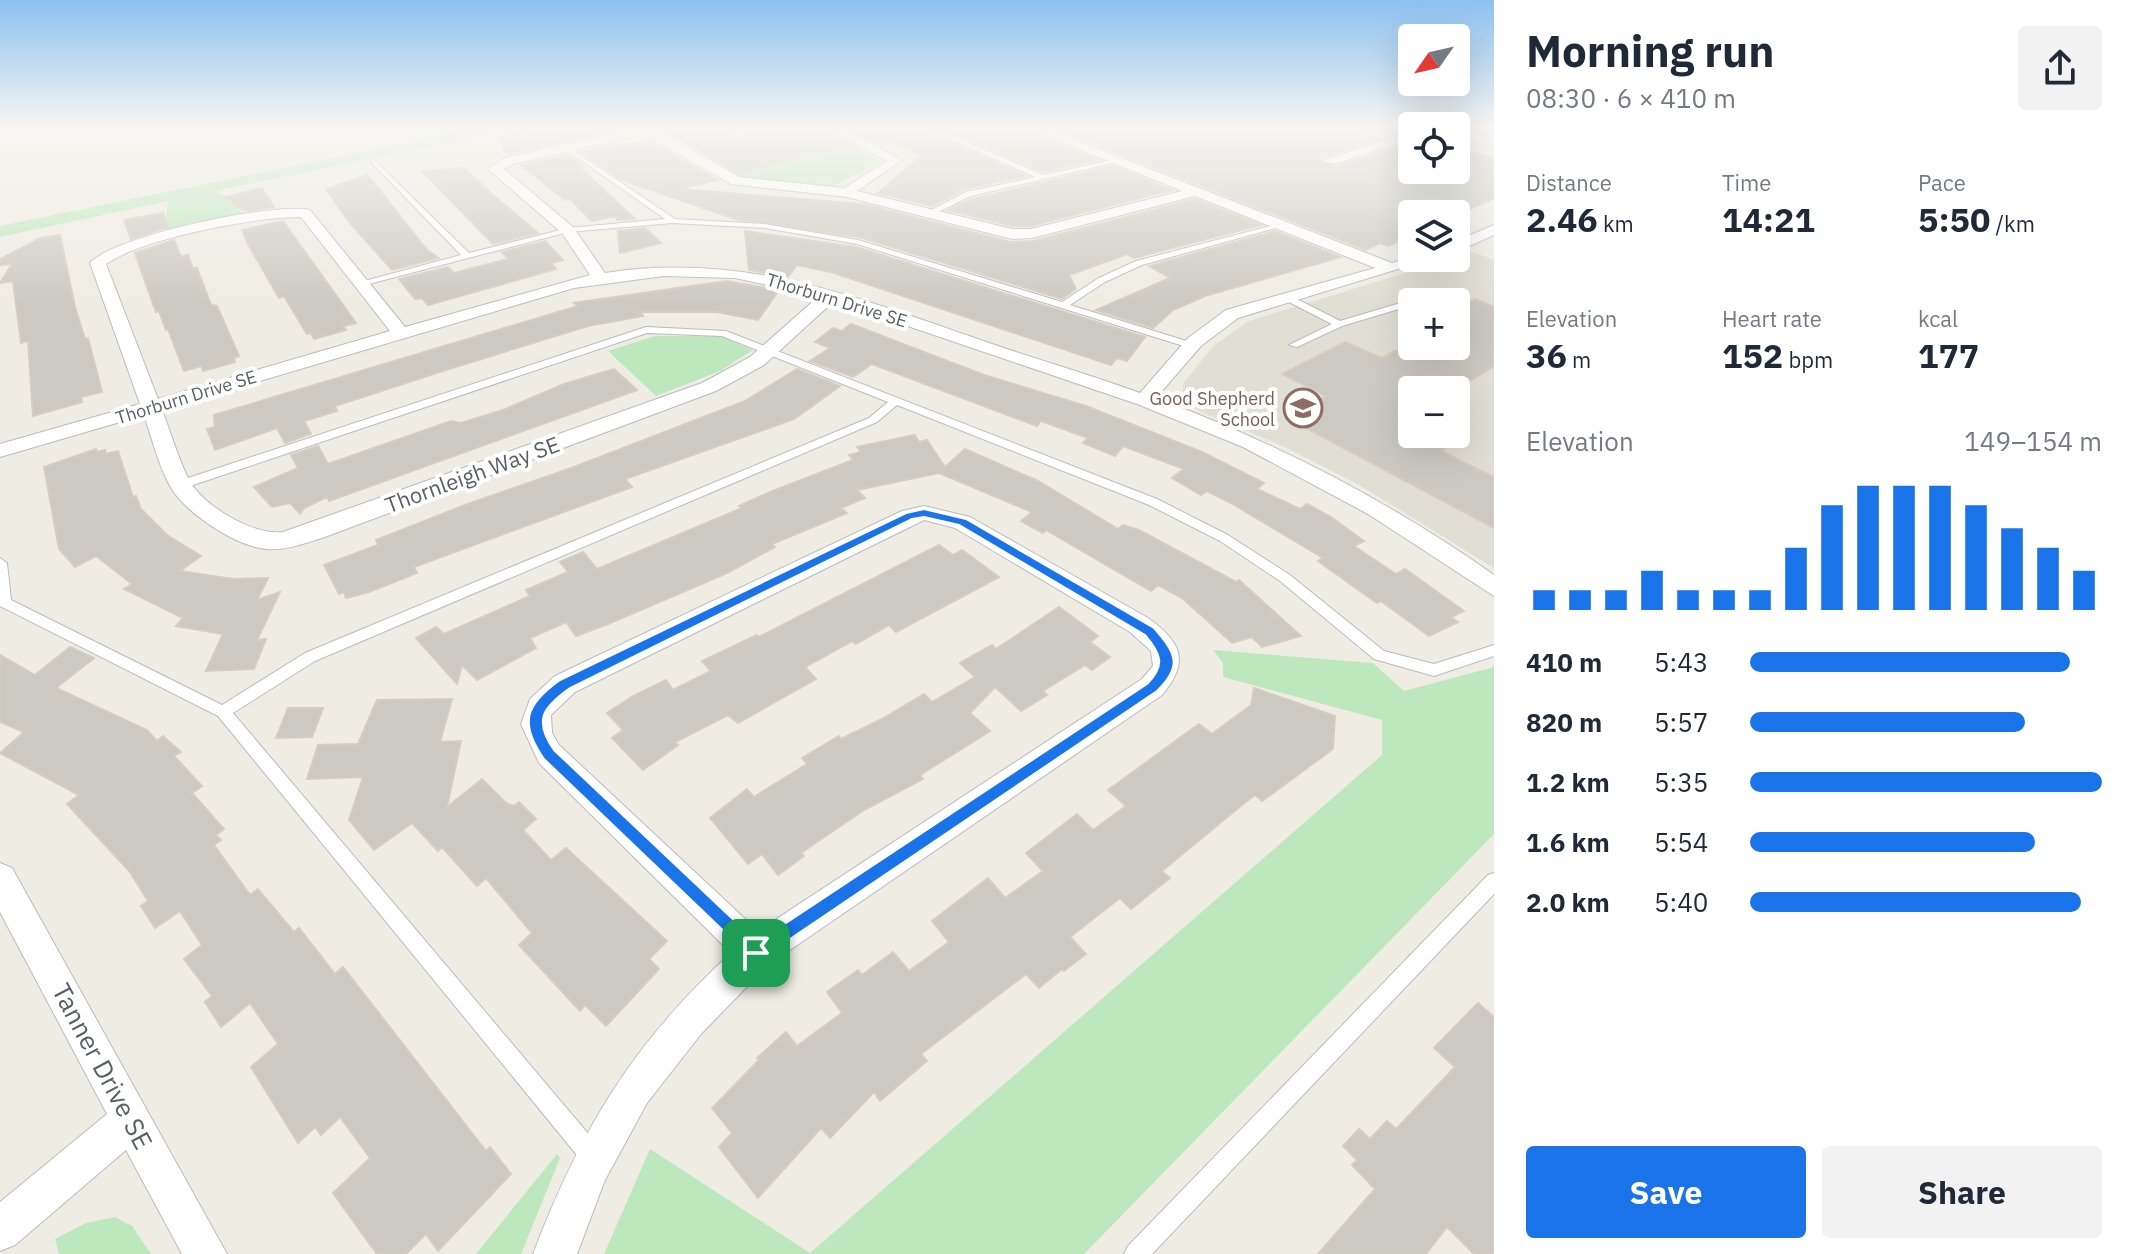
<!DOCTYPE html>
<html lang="en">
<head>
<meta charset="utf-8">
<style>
  body { margin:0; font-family:"IBM Plex Sans",sans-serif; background:#f2f2f3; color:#1f2937; height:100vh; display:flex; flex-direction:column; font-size:30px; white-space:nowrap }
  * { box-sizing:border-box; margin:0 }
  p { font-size:26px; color:#747a83 }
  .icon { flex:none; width:44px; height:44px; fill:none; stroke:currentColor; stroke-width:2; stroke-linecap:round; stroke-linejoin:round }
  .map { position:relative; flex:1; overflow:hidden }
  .drawer { display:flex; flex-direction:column; background:#fff; width:640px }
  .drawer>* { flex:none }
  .needle { width:52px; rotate:236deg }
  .tools { position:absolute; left:1398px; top:24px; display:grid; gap:16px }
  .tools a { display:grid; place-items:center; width:72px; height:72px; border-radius:8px; background:#fff; box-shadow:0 8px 32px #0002; font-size:40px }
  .pin { position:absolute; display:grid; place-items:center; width:68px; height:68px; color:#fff; margin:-34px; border-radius:16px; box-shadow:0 4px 12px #0006 }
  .round { display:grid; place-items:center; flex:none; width:84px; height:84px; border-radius:8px; background:#f2f2f3 }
  .summary { display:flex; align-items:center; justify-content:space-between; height:136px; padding:0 32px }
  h1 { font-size:44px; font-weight:700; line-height:60px }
  .figures { display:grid; grid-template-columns:repeat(3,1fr); gap:12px; height:136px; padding:8px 32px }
  .figures div { display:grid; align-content:center }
  .figures b { font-size:34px; font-weight:700 }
  .figures small { font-size:22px; font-weight:400 }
  .figures p { font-size:22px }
  .chart { height:224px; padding:16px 32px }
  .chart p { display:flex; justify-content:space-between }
  .chart svg { width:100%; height:144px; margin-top:8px; stroke:#1a73e8; stroke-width:6 }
  .button { display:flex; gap:16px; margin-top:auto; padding:16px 32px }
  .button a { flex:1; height:92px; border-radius:8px; background:#1a73e8; color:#fff; font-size:32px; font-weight:700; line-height:92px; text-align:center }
  .button a+a { background:#f2f2f3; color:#1f2937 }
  ul { padding:0 32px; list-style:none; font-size:26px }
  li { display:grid; grid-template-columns:128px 96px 1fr; align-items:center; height:60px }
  li i { height:20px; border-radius:10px; background:#1a73e8 }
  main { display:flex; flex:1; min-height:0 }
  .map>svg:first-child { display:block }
  .education { fill:#e1ded3; fill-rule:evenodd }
  .green { fill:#bde8be }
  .building { fill:#ccc9c2; stroke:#d4cec0; stroke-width:2 }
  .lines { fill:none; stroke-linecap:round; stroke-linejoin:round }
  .lane-casing { stroke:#b8bbc0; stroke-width:2 }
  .street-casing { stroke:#b8bbc0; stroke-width:2 }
  .lane { fill:#fff; fill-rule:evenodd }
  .street { fill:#fff; fill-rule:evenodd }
  .route { fill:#1a73e8; stroke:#fff; stroke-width:2; fill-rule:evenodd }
  .labels { text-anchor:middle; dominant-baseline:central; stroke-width:8; stroke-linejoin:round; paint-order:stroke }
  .far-street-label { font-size:18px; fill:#5b5f64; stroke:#fff }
  .far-education-label { font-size:18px; fill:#785e54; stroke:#fff; text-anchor:end }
  .street-label { font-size:22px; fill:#5b5f64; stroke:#fff }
  .near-street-label { font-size:26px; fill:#5b5f64; stroke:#fff }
</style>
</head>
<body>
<main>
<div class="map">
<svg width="1494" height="1254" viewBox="0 0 1494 1254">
  <rect width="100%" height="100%" fill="#efece3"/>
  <path class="education" d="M1473 252 1494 260V568L1361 486 1285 447 1199 411 1183 399V384L1213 346 1249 321ZM1412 302H1456V346H1412ZM1412 390H1456V434H1412Z"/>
  <g class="green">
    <path d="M474 129H511L216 191 245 215 165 232 168 201 0 237V226Z"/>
    <path d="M853 145 881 162 834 186 747 179 738 175Z"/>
    <path d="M655 336H719L753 350 720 371 656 396 608 351Z"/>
    <path d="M1213 650 1373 663 1404 691 1494 667V834L1084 1254H604L650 1149 810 1253 1382 755V720L1223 677V663Z"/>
    <path d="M557 1154 560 1158 521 1254H476Z"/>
    <path d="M115 1217 132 1226 151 1254H59L55 1239 86 1223Z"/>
  </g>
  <g class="building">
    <path d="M540 129H601L605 132 508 154 503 150 501 138Z"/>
    <path d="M697 129H721L738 138 778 129H825L850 145 739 174 673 135Z"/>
    <path d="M851 129H924L1025 176 965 189 932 206 878 193 922 155 880 137 870 140Z"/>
    <path d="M944 129H1027L1098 160 1043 172Z"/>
    <path d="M1056 129H1353L1381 138 1322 158 1320 162 1336 167 1403 144 1412 147V170H1456V147L1494 158V198L1460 214H1412V235L1388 246 1380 243 1366 250Z"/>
    <path d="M649 140 717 180 680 189 864 204 1011 242 1033 241 1195 199 1261 225 1134 258 1127 254 1069 275 1076 289 1062 299 859 237 738 220 622 180 581 152Z"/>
    <path d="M568 155 585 167 576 164 635 219 617 220 616 216 592 221 570 199 565 200 521 165Z"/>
    <path d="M1113 166 1172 190 1031 226H1012L948 210 972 199Z"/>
    <path d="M464 168 493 195 538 233 493 244 422 171Z"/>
    <path d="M368 175 427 250 439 258 392 270 350 223 326 189Z"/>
    <path d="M262 188 274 207 244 211 224 197Z"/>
    <path d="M163 213 168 227 131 239 124 220Z"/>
    <path d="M283 221 356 323 343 326 346 330 314 339 311 333 307 334 284 296 279 298 248 244 242 230Z"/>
    <path d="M645 228 661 243 620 253 618 231Z"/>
    <path d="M745 231 856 247 1145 337 1127 361 1117 358 1111 365 831 272 797 265 788 277 749 270Z"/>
    <path d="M1275 231 1340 257 1205 296 1173 310 1153 328 1096 310 1170 278 1149 266Z"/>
    <path d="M60 235 75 307 85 339 88 338 102 392 81 397 82 402 33 416 28 341 21 343 13 281 0 283 12 264 0 265V259L41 238Z"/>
    <path d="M174 240 181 257 188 255 193 269 197 268 211 305 217 306 239 356 234 358 235 362 203 371 201 366 184 371 168 329 166 330 159 311 156 312 135 253Z"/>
    <path d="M545 241 563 260 551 263 556 269 428 305 422 298 415 299 399 279 448 267 454 273 508 259 502 252Z"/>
    <path d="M726 281 779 290 758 320 717 312H641L643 316 588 326 449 369 335 406 337 411 304 421 311 434 285 443 277 428 215 450 207 429 215 427 214 415 578 306 574 303Z"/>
    <path d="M1475 299 1494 307V366L1455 390H1412V434H1466L1441 451 1494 477V528L1287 418 1326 396 1282 374 1345 342 1382 358 1405 346H1456V309Z"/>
    <path d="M851 324 984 375 1086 406 1202 452 1264 483 1257 489 1300 509 1307 504 1331 517 1364 541 1354 546 1396 574 1405 569 1464 611 1451 617 1458 622 1429 636 1381 601 1377 603 1318 561 1323 558 1231 503 1207 491 1201 495 1172 478 1184 469 1123 446 1115 456 1083 443 1088 438 1041 421 1037 426 872 364 853 377 810 361 830 348 815 342 833 328 842 331Z"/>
    <path d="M614 369 637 390 329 501 327 497 304 508 300 514 290 503 272 507 254 487 298 468 291 455 318 446 328 464 451 421 461 423 503 410 564 384Z"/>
    <path d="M797 369 840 386 794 419 625 479 632 487 414 567 417 573 369 592 346 598 344 592 339 594 324 565 378 545 376 540 465 505 574 467 745 401Z"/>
    <path d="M915 435 919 442 927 440 945 467 965 449 1038 481 1118 529 1123 525 1139 530 1236 582 1239 580 1301 636 1262 647 1252 637 1232 643 1182 598 1158 585 1151 591 1046 530 1043 533 1021 521 1032 512 939 473 857 490 865 498 841 508 847 513 772 544 775 547 727 573 608 624 576 636 566 622 530 638 536 648 477 680 462 665 457 684 416 638 436 627 444 634 530 596 526 590 568 572 560 562 583 552 597 569 742 508 739 506 770 492 853 460 849 455 861 452 857 447Z"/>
    <path d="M96 449 97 452 105 450 106 454 118 451 133 497 136 496 141 509 167 535 201 556 180 571 233 579 268 578 257 600 280 592 257 640 266 639 254 669 206 671 223 634 176 626 183 618 124 589 132 584 96 556 75 567 59 549 44 467Z"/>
    <path d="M939 545 953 555 962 550 999 577 896 632 889 625 856 644 852 641 805 667 816 679 738 723 728 715 675 742 678 745 643 770 612 738 623 730 607 713 633 696 666 680 673 690 711 671 702 661 757 635 759 637Z"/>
    <path d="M1059 607 1098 636 1090 642 1110 657 1092 670 1085 665 1043 691 1047 695 1021 711 995 687 970 713 990 731 920 775 923 779 864 810 801 853 804 856 778 875 762 854 748 864 710 818 747 789 754 797 807 764 802 758 839 736 841 739 882 719 924 694 932 702 975 677 960 663 992 645 996 649Z"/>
    <path d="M70 647 94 658 56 688 147 730 157 741 163 736 181 752 174 756 202 786 192 793 224 829 216 835 221 840 214 845 250 895 258 889 294 932 299 928 335 974 343 967 486 1151 490 1147 511 1174 438 1251 426 1234 406 1254H377L333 1193 370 1158 340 1117 321 1135 315 1127 298 1143 251 1067 278 1044 250 1003 221 1027 205 1002 212 996 184 959 202 945 180 911 155 928 141 906 148 901 130 872 67 804 79 795 0 753 24 732 0 722V655L35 675Z"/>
    <path d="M1254 688 1335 716 1333 749 1262 801 1255 795 1242 805 1162 871 1170 878 1131 909 1120 898 1070 937 1086 954 1064 971 1062 969 1039 988 1026 974 921 1054 927 1061 880 1101 874 1092 830 1138 821 1128 758 1198 719 1147 732 1133 712 1108 759 1060 757 1058 786 1032 797 1046 842 1013 827 992 858 970 862 975 893 952 909 971 927 958 949 942 932 921 988 878 1005 898 1043 871 1026 853 1077 814 1093 830 1126 806 1108 790 1199 724 1212 734 1251 705Z"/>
    <path d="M452 699 440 742 461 741 447 807 482 779 506 803 514 806 519 802 536 819 523 830 551 860 566 848 667 941 649 959 659 969 606 1026 585 1005 580 1011 519 945 532 933 486 878 477 886 442 847 438 851 412 823 374 850 349 820 363 777 307 779 318 745 358 744 377 700Z"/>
    <path d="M288 708H323L312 737 276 738Z"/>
    <path d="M1478 1003 1494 1017V1254H1474L1447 1227 1426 1254H1318L1375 1189 1352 1165 1357 1160 1343 1146 1359 1129 1370 1139 1387 1121 1396 1129 1455 1067 1434 1048Z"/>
  </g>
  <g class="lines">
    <defs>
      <g id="lane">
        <path d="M927 129H936L1043 175 1117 159 1121 161 971 196 932 215 928 213 929 211 966 192 1035 177Z"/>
        <path d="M567 146 675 219 765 224 858 240 1062 302 1099 278 1136 261 1282 223 1286 225 1142 265 1105 282 1070 305 1193 343 1195 345 1190 348 857 244 765 228 673 223 568 232 361 286 357 283 461 255 371 162 373 159 469 253 568 228 665 219 565 149Z"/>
        <path d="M1448 289 1455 291 1423 302H1412V305L1342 326 1297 347 1289 345 1332 324 1283 299V295H1289L1340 321Z"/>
        <path d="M646 327 726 331 1157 499 1228 535 1290 575 1384 651 1434 664 1494 645V656L1434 676 1374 659 1280 581 1220 541 1149 505 897 405 877 422 315 661 233 713 601 1149 604 1157 601 1165 593 1168 585 1165 218 716 0 606V558L7 563 11 600 222 705 305 653 869 418 888 402 722 336 647 333 184 488 180 489 174 485 176 482Z"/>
        <path d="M1494 873V894L1152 1254H1124L1128 1246 1488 875Z"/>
      </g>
      <g id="street">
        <path d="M634 129H657L739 177 844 188 887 161 828 129H844L902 160 857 191 1012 229H1031L1182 191 1030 129H1047L1392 263 1412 257 1434 258 1238 318 1201 346 1156 398C1277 443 1389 501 1494 575V596L1368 514 1243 447 1137 404 834 301 764 365 716 391 322 538C305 543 286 551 267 549 237 547 185 513 170 486 158 465 152 438 144 415L0 457V444L140 404 90 263C114 236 274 202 310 210L405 327 590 275 562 233 488 169 504 158ZM644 134 731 184 847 197 1012 239 1032 238 1195 196 1375 268 1226 310 1188 338 1140 393C1085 373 1028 357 972 337 848 294 739 252 605 273L573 227 504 169 513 164ZM301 217 390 331 158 399 106 264C143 238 255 217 301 217ZM664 276 735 278 819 296 750 357 702 383 283 532C254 536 203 506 189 480 178 458 171 433 162 410L574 288Z"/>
        <path d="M1456 129 1494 139V147L1456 137Z"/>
        <path d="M1412 130V138L1335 164 1323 161Z"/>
        <path d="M1494 225V235L1456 252V241Z"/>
        <path d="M924 506 970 517 1148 618C1182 642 1190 662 1162 695L768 965 701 1034 647 1103 605 1180 577 1254H533C581 1129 632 1044 731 953L539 763 521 724 530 699 555 676 902 511ZM924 520 955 528 1130 632 1151 651 1153 666 1142 679 758 931 559 745 552 733 551 715 575 692Z"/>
        <path d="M0 863 12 868 227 1254H182L126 1150 15 1245 0 1251V1202L107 1114 0 912Z"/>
      </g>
    </defs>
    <use href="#lane" class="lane-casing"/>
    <use href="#street" class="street-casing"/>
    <use href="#lane" class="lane"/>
    <use href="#street" class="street"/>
  </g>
  <linearGradient id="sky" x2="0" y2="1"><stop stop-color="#8cc1f1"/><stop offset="0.42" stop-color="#f8f6f2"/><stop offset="1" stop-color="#f8f6f2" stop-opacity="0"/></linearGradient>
  <rect width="1494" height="305" fill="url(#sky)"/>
  <path class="route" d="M924 509 966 519 1154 628C1176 653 1183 666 1157 691L756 962 544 759C519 723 525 705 560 680L906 513ZM924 517 959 525 1145 635C1161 654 1166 665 1147 684L757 942 554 750C533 720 543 707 570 688L912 519Z"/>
  <defs>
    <symbol id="school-ring" viewBox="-11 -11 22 22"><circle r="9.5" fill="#fff" stroke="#8d6e63" stroke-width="1.5"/><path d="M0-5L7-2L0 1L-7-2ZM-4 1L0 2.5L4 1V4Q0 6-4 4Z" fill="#8d6e63"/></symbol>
  </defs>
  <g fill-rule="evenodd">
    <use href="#school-ring" x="1281" y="386" width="44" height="44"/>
  </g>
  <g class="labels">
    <g class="far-street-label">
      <text transform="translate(837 300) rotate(17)">Thorburn Drive SE</text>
      <text transform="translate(186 397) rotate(-17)">Thorburn Drive SE</text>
    </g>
    <g class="far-education-label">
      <text x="1275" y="398">Good Shepherd<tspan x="1275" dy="21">School</tspan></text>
    </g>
    <g class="street-label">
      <text transform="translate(472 474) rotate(-20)">Thornleigh Way SE</text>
    </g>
    <g class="near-street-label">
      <text transform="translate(103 1066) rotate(62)">Tanner Drive SE</text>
    </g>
  </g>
</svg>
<div class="tools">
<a><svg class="needle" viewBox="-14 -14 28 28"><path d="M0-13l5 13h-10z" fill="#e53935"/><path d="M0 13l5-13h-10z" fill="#747a83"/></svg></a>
<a><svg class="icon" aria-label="locate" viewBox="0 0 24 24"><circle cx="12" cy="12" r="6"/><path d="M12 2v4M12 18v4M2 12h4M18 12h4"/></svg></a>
<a><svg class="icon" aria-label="layers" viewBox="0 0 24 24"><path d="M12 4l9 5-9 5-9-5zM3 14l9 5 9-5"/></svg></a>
<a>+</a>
<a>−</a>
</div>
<div class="pin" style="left:756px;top:953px;background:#1e9e55"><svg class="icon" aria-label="arrive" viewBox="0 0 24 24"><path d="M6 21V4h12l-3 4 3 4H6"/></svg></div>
</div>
<section class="drawer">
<div class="summary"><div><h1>Morning run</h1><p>08:30 · 6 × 410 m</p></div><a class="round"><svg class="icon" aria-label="share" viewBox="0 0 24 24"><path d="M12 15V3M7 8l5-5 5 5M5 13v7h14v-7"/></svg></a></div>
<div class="figures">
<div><p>Distance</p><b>2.46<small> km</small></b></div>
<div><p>Time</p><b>14:21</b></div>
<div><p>Pace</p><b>5:50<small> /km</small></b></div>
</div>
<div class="figures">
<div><p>Elevation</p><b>36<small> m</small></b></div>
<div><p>Heart rate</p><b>152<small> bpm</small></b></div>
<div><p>kcal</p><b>177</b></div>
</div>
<div class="chart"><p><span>Elevation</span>149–154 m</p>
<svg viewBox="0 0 160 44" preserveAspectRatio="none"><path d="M5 44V38M15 44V38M25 44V38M35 44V32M45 44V38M55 44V38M65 44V38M75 44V25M85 44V12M95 44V6M105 44V6M115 44V6M125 44V12M135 44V19M145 44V25M155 44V32"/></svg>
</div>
<ul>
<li><b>410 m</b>5:43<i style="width:91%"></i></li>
<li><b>820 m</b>5:57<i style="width:78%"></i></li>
<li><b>1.2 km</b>5:35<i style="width:100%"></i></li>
<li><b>1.6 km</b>5:54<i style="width:81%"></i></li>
<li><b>2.0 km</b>5:40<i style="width:94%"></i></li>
</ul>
<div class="button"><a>Save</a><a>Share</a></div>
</section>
</main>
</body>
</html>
